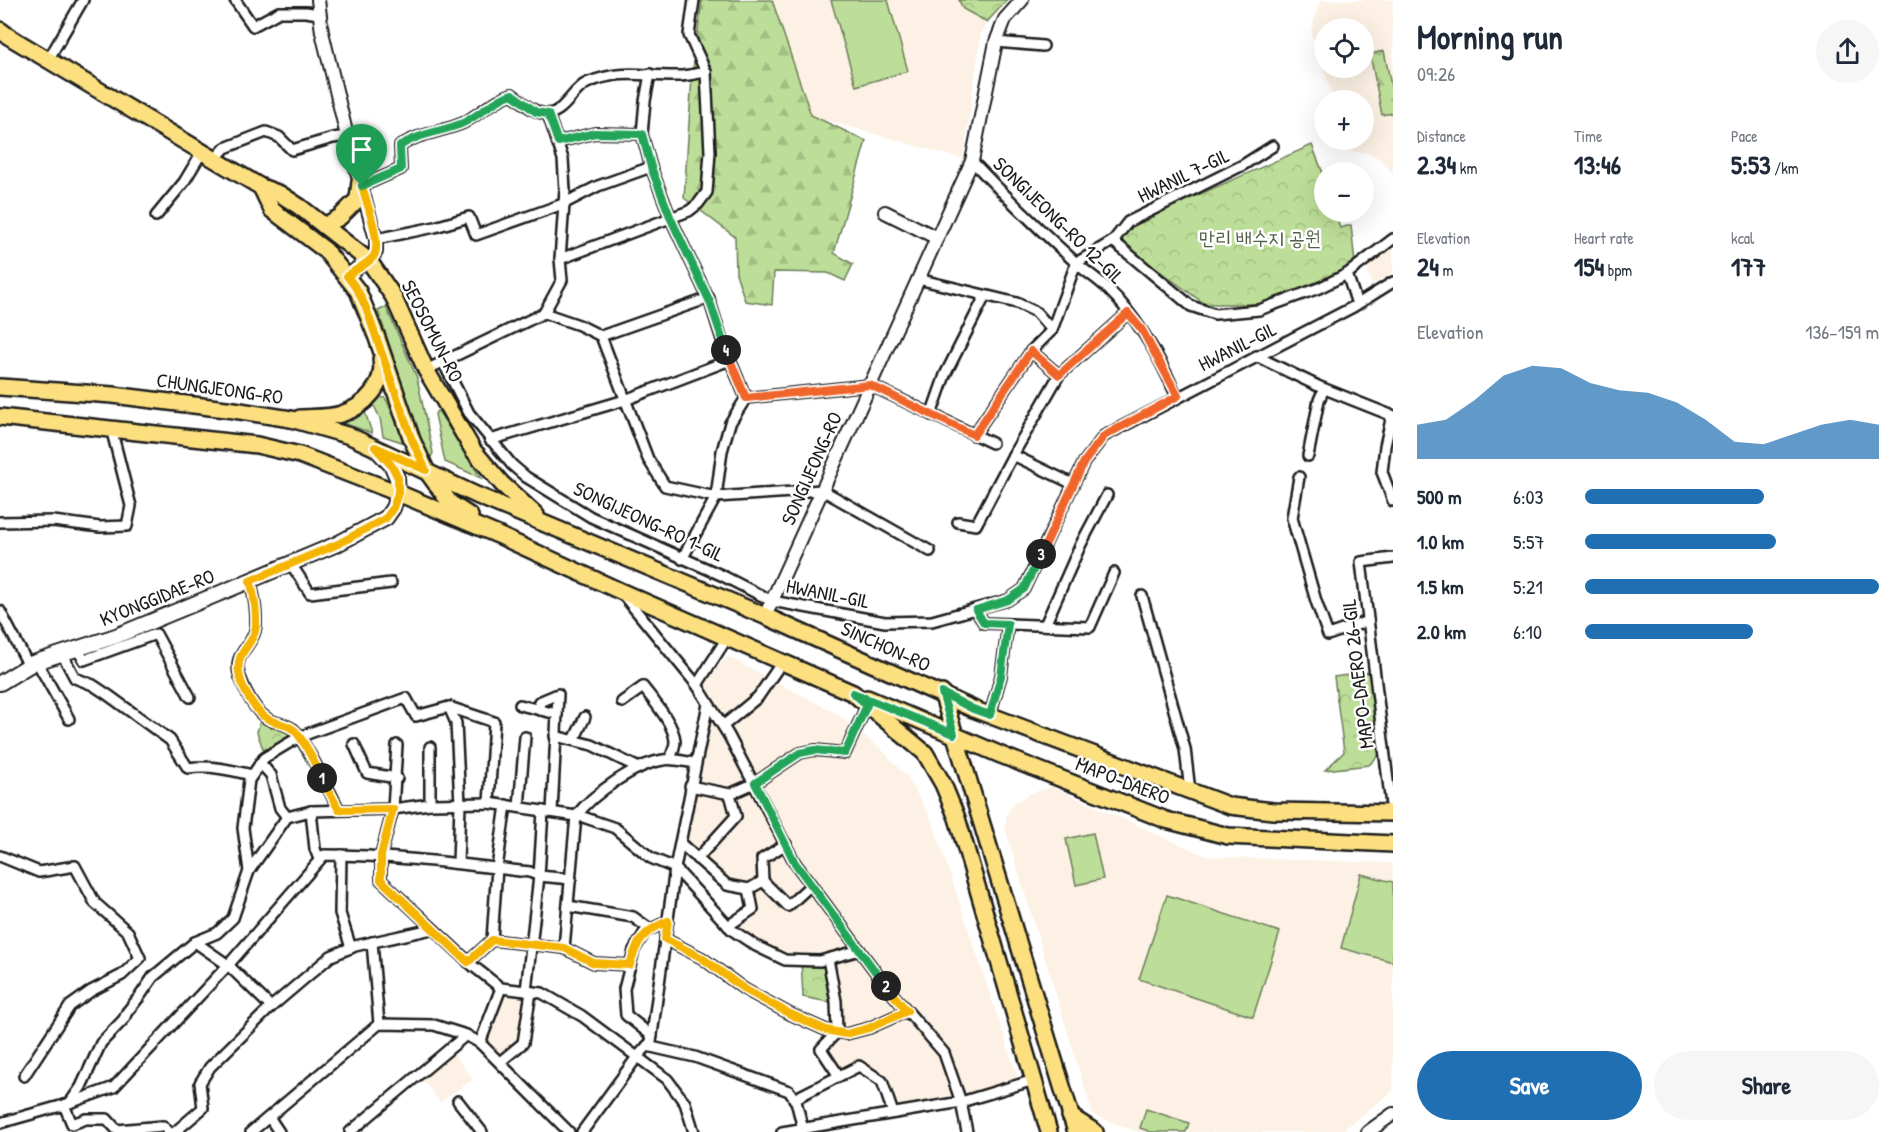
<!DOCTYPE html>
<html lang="en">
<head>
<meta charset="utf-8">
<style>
  body { margin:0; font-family:"Patrick Hand","Poor Story",sans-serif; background:#f6f6f7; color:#1f2937; height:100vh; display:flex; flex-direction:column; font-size:22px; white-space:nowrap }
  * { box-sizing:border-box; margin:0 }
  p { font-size:20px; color:#747a83 }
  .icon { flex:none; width:33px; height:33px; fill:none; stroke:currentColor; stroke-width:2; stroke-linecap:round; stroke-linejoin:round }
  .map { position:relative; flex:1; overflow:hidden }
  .drawer { display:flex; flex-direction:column; background:#fff; width:510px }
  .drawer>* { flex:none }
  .buttons { position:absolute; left:1314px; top:18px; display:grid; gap:12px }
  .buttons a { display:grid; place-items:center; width:60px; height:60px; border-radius:50%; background:#fff; box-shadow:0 6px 24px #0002; font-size:30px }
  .pin { position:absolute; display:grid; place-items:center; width:51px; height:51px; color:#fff; margin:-62px -26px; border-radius:50% 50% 50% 0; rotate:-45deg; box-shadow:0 0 6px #0007 }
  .pin .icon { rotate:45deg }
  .km { position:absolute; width:30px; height:30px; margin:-15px; border-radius:50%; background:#222; color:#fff; font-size:16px; line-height:30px; text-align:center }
  .round { display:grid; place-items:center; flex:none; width:63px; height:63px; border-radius:32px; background:#f6f6f7 }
  .headline { display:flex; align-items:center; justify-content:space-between; height:102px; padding:0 24px }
  h1 { font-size:33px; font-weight:800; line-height:45px }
  .stats { display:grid; grid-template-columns:repeat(3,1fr); gap:9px; height:102px; padding:6px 24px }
  .stats div { display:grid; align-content:center }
  .stats b { font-size:26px; font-weight:800 }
  .stats small { font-size:16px; font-weight:400 }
  .stats p { font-size:16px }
  .chart { height:168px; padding:12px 24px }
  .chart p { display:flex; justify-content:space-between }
  .chart svg { width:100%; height:108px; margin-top:6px; fill:#1f6fb2; opacity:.7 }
  .cta { display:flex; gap:12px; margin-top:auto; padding:12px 24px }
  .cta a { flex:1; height:69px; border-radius:36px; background:#1f6fb2; color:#fff; font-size:24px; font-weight:800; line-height:69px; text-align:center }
  .cta a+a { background:#f6f6f7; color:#1f2937 }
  ul { padding:0 24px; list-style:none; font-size:20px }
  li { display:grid; grid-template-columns:96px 72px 1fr; align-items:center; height:45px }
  li i { height:15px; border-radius:8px; background:#1f6fb2 }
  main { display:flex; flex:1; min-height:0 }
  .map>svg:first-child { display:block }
  .built { fill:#fcf1e4; fill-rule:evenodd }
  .grass { fill:#bdde98; stroke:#6c7d5a; stroke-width:1.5 }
  .forest { fill:url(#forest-firs); stroke:#6c7d5a; stroke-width:1.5 }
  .park { fill:url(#park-crowns); stroke:#6c7d5a; stroke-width:1.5 }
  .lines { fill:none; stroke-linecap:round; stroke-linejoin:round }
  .minor-casing { stroke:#1c1c1c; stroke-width:14 }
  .tertiary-casing { stroke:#1c1c1c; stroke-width:16 }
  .secondary-casing { stroke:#1c1c1c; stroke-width:18 }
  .primary-casing { stroke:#1c1c1c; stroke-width:20 }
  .minor { stroke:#fff; stroke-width:9 }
  .tertiary { stroke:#fff; stroke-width:12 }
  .secondary { stroke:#fff; stroke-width:14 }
  .primary { stroke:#fce080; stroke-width:15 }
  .split-1-casing { stroke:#fff; stroke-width:12 }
  .split-2-casing { stroke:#fff; stroke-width:12 }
  .split-3-casing { stroke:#fff; stroke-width:12 }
  .split-4-casing { stroke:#fff; stroke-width:12 }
  .split-5-casing { stroke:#fff; stroke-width:12 }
  .split-1 { stroke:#f5b400; stroke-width:8 }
  .split-2 { stroke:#f5b400; stroke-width:8 }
  .split-3 { stroke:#22a559; stroke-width:8 }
  .split-4 { stroke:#f0652b; stroke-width:8 }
  .split-5 { stroke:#22a559; stroke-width:8 }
  .labels { text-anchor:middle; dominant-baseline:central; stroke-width:5; stroke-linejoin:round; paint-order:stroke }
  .street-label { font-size:20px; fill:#1c1c1c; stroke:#fff }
  .park-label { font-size:20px; fill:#546047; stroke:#fff }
</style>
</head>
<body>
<main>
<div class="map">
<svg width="1393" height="1132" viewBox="0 0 1393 1132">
  <defs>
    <pattern id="forest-firs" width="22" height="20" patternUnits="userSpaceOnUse" patternTransform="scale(1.5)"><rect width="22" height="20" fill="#bdde98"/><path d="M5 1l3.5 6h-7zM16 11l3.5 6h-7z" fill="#a2be82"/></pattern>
    <pattern id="park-crowns" width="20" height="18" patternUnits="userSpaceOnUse" patternTransform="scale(1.5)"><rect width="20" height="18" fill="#bdde98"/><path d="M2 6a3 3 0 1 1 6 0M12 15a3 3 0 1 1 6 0" fill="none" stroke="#a2be82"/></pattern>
  </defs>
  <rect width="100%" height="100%" fill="#fff"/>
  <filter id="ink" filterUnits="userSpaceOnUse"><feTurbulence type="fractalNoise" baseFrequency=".0167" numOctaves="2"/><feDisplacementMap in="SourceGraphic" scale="12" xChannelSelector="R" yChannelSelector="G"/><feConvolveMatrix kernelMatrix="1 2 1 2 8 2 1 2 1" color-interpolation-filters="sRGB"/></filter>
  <g filter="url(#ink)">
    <g class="built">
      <path d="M772 0H959L963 9 987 22 981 33 963 159 811 116Z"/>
      <path d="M1320 0H1393V173L1377 157 1368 153 1341 150 1340 140H1364V100H1334L1311 32ZM1324 28H1364V68H1324Z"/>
      <path d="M1393 243V273L1372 285 1368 273 1369 262Z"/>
      <path d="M728 657 836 713 882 750 907 777 932 820 1020 1084 893 1113 882 1081 859 1066 839 1076 821 1049 837 1032 828 959 785 960 728 926 752 909 749 889 727 885 680 843 708 704 697 685Z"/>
      <path d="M1052 787 1199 853 1213 857 1393 863V1091L1340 1132H1138L1093 1115 1005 828 1007 814 1014 803 1032 793Z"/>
      <path d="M503 994 526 996 520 1041 501 1055 487 1041Z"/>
      <path d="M454 1054 473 1079 440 1102 422 1079Z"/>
    </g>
    <g class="grass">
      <path d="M831 0H888L908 71 856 86Z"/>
      <path d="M386 307 417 378 433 453 431 457 425 452 378 311Z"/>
      <path d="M379 397 385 398 387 401 405 443 383 436 380 418 372 402Z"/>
      <path d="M364 409 372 433 343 423 342 422Z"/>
      <path d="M437 411 439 412 481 478 445 462 435 414Z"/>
      <path d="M1093 833 1103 879 1076 885 1066 839Z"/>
      <path d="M1361 874 1393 882V962L1341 948Z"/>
      <path d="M1167 895 1280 932 1253 1017 1139 979Z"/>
      <path d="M1146 1109 1189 1123 1186 1132H1151L1140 1128Z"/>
    </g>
    <g class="forest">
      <path d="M702 0H772L811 115 866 141 834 253 853 264 845 281 828 273 774 272 772 305 745 301 736 273 735 237 684 198 692 77Z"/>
      <path d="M1384 51 1393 95V113L1382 115 1370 54Z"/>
    </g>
    <g class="park">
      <path d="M959 0H1007L987 22 963 9Z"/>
      <path d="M1312 145 1324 176V212H1335L1340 228 1351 225 1355 263 1334 275 1262 304H1205L1118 241 1130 225Z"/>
      <path d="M1370 672 1381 753 1369 765 1325 770 1344 752 1334 677Z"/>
      <path d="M261 717 293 732 295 737 266 750 263 749 257 732Z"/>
      <path d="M801 960H823L829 1002 803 997Z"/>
    </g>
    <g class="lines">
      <defs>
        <g id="minor">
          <path d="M235 0 253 26 279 12H306L319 14"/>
          <path d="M996 42 1043 46"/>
          <path d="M48 60 83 0"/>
          <path d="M650 74 645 101 642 134 651 167 671 219 710 302 723 343 746 398"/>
          <path d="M548 114 563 159 565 190 560 259"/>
          <path d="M558 142 595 133 642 134"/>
          <path d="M215 159 225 148 266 132 279 137 292 150 333 138 347 136"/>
          <path d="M972 161C1004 195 1038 228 1073 260 1084 271 1098 279 1108 289 1139 319 1160 358 1177 397"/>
          <path d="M362 186 401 169 400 146C419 133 442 132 463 123 480 114 493 100 512 94 523 102 534 114 548 114 565 112 573 89 587 83 623 68 644 77 679 76 688 76 697 73 706 72"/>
          <path d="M156 216 184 182 202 152"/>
          <path d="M376 239 435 227 469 217 476 235 563 204 598 186 651 167"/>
          <path d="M1113 241 1128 222 1243 165 1273 146"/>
          <path d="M1076 263 1113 241 1191 306 1215 314 1259 310 1319 288 1347 274 1357 304"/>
          <path d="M1347 274 1393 239"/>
          <path d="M918 279 1017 303 1036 312 1052 330"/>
          <path d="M544 313 579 325 601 336"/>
          <path d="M601 336 648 459 665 486 716 497 822 490 930 551"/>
          <path d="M601 336 709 298"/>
          <path d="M1031 351 1059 375"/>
          <path d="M1256 356 1320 387 1393 416"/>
          <path d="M443 362 469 413 512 465 526 477 591 517 721 575 772 601 885 622 932 621 1008 600 1024 589 1084 462 1104 436 1353 307 1393 282"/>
          <path d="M426 370 544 313 562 280 560 259 689 211 698 204 707 192 710 152 706 72 689 35 694 0"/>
          <path d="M746 398 870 385 992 443"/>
          <path d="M931 415 945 375 985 296"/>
          <path d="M1392 415 1385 446 1382 472 1393 501"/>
          <path d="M974 435 1031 351 1052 330 1076 263"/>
          <path d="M490 440 625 400 730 360"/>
          <path d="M1013 455 1073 484"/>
          <path d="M1308 456 1319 400 1324 389"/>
          <path d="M1299 477 1292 518 1316 601 1328 635 1368 621"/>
          <path d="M0 522 53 521 100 527 127 526 131 506 111 428"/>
          <path d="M958 522 976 525 1013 455 1059 375 1128 313"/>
          <path d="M682 559 716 497 722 451 730 423 746 398"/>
          <path d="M291 564 310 593 391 583"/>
          <path d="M250 581C254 593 258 619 255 631 250 649 232 654 240 677 245 691 255 712 268 719 275 723 287 724 293 729 303 737 332 796 339 810"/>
          <path d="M624 596 697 685 729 736 795 863 889 990 944 1053 961 1102 967 1132"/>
          <path d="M1142 596 1185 749 1190 791"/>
          <path d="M976 610 984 623 1090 627 1114 573"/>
          <path d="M0 611 29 666"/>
          <path d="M1045 625 1081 544 1107 495"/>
          <path d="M77 649 84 660 156 634 190 697"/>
          <path d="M62 654 75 678 93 685 108 695 170 740 188 768C210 765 231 770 252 775"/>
          <path d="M37 662 69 719"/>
          <path d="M697 685 727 638"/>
          <path d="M622 702 643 687C653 700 674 724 675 741 675 746 672 754 670 759"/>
          <path d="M520 705 557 714"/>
          <path d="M449 707 456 723 460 804 458 863"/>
          <path d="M540 710 539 702 558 694 552 812"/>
          <path d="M990 715 1001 676 1008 624"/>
          <path d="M723 726 758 697 782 662"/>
          <path d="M555 736 592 745 639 768"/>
          <path d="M574 740 585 717"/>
          <path d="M354 744 367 773 397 778"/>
          <path d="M397 745 393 809 381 855V880L473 966 501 988 542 993 582 1016 667 1079 685 1103 694 1132"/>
          <path d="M430 747V804"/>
          <path d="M260 763 271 775 280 808 287 817"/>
          <path d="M690 786 730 794"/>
          <path d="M519 807 525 737"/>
          <path d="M311 811 315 849 319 859"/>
          <path d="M1392 813 1361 562 1393 558"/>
          <path d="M287 817 311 811 393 809 430 804 489 803 583 817 615 828 651 858 675 868 732 930 756 946 785 960 820 961 860 950"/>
          <path d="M680 843 727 885 749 889 763 881 788 906 811 885"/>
          <path d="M341 855 340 913 351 948"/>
          <path d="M0 856 39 872 75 866 95 903 128 932 140 958 122 975 91 991 70 1006 24 1076"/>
          <path d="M697 859 736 816 730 794 755 783 800 753 815 750 845 753 867 705"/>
          <path d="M249 871 243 828 249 780 264 758 299 737 406 698 416 716 449 707 494 722 489 803"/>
          <path d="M763 881 762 859 786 844"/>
          <path d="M568 906 633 917 650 929"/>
          <path d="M728 926 753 909 749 889"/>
          <path d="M665 939 702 958 744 989 790 1014 826 1030 846 1034 869 1028 907 1011"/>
          <path d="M492 940 497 868 506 805"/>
          <path d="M195 942 228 965 271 1007"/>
          <path d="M372 942 379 1024"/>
          <path d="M564 948 576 816C593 794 635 764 663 760 673 758 685 762 695 763"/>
          <path d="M828 959 836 1001 837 1032 821 1049 839 1076"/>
          <path d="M468 962 492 940 564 948 594 963 630 965"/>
          <path d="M526 991 539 876 543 811"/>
          <path d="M652 1036 626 1015 624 989 634 950 645 932 668 921"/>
          <path d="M480 1043 501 988"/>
          <path d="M647 1046 695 1057 789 1091 796 1101 803 1129"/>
          <path d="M500 1062 523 1043 531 992"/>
          <path d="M794 1099 859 1066 882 1081 893 1113"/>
          <path d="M71 1101 81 1087 101 1043 124 1019 127 1012 140 996 153 977 195 942 217 933 233 918 249 871 287 817"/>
          <path d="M458 1101 482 1132"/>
          <path d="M64 1105 72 1124 86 1119H107L117 1130 163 1126 169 1132"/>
          <path d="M269 1117 279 1132"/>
          <path d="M0 1123 64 1105 114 1087 230 963 324 855C394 855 461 864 530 872L539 876 571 879"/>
          <path d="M175 1132 203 1108 200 1083 210 1067 271 1007 331 956 355 946 432 929"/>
          <path d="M251 1132 379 1024 434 1025 466 1035 480 1043 569 1132"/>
          <path d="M350 1132 466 1035"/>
          <path d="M582 1132 637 1057 651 1042 675 868 708 704"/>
          <path d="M782 1132 961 1102 1034 1080"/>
        </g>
        <g id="tertiary">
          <path d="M318 0 322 32 347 136 376 239V252L373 256 347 276"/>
          <path d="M885 212 937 238"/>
          <path d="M765 616 972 161 996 42 1005 19 1022 0"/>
          <path d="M1368 1132 1393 1114"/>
        </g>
        <path id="secondary" d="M0 683 33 663 116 636 230 589 337 544 386 518 393 508 398 493 397 478 392 466 377 450"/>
        <g id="primary">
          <path d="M0 30 8 36 261 187 280 194 300 207 369 261 393 296 426 370 473 450 502 484 536 515"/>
          <path d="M261 187 272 210 325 250 358 291 377 338 412 440 426 470 450 503 470 516"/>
          <path d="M324 226 340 217 358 199 360 181"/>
          <path d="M0 387 113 395 234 410 291 419 350 436 476 495 765 616 973 709 1230 806 1273 811 1393 813"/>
          <path d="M0 417 257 445 300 455 398 493 498 535 620 591 853 693 925 753 943 784 957 818 1049 1132"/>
          <path d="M300 418C313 417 329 418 341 414 365 407 386 384 381 359"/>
          <path d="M942 693 1076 1132"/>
          <path d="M867 698 1001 755 1166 820 1228 836 1393 844"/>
          <path d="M1070 1116 1095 1132"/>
        </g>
      </defs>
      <use href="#minor" class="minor-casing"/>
      <use href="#tertiary" class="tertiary-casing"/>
      <use href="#secondary" class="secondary-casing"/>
      <use href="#primary" class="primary-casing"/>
      <use href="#minor" class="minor"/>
      <use href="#tertiary" class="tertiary"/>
      <use href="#secondary" class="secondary"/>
      <use href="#primary" class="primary"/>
    </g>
  </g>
  <g class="lines" filter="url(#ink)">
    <defs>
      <path id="split-1" d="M322 778C315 765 305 740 294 730 287 724 276 723 268 719 255 712 241 687 239 673 236 651 250 649 255 631 258 619 254 593 250 581L338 544 386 518 393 508 398 493V478L392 466 375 447 426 470 412 440 366 308 358 291 347 276C355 270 368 264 374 256 382 243 366 201 362 186"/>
      <path id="split-2" d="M322 778 339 810 393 809 381 855V880L468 962 492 940 564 948 594 963 630 965C637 940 644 931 668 921L665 939 702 958 744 989 790 1014 826 1030 846 1034 869 1028 907 1011 886 986"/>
      <path id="split-3" d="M886 986 795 863 755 783 800 753 815 750 845 753 867 705 853 693 954 734 942 693 973 709 990 715 1001 676 1008 624 984 623 976 610 1008 600 1024 589 1041 554"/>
      <path id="split-4" d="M726 350 746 398 870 385 974 435 1031 351 1059 375 1128 313 1142 330 1178 396 1104 436 1084 462 1041 554"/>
      <path id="split-5" d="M362 186 401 169 400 146C419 133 442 132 463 123 480 115 493 100 512 94L536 112 548 114 558 142 595 133 642 134 651 167 671 219 710 302 726 350"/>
    </defs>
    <use href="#split-1" class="split-1-casing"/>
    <use href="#split-2" class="split-2-casing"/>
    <use href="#split-3" class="split-3-casing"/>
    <use href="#split-4" class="split-4-casing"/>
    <use href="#split-5" class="split-5-casing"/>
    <use href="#split-1" class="split-1"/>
    <use href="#split-2" class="split-2"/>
    <use href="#split-3" class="split-3"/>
    <use href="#split-4" class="split-4"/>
    <use href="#split-5" class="split-5"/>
  </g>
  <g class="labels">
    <g class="street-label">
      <text transform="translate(1183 175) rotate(-26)">HWANIL 7-GIL</text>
      <text transform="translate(1059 220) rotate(44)">SONGIJEONG-RO 12-GIL</text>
      <text transform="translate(433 331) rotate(63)">SEOSOMUN-RO</text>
      <text transform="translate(1237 346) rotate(-27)">HWANIL-GIL</text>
      <text transform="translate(220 388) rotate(8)">CHUNGJEONG-RO</text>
      <text transform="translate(811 468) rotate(-66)">SONGIJEONG-RO</text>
      <text transform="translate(649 521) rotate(25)">SONGIJEONG-RO 1-GIL</text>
      <text transform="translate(828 593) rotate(11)">HWANIL-GIL</text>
      <text transform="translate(157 597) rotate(-22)">KYONGGIDAE-RO</text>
      <text transform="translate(886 646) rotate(24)">SINCHON-RO</text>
      <text transform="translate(1357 674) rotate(-97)">MAPO-DAERO 26-GIL</text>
      <text transform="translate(1123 780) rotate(21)">MAPO-DAERO</text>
    </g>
    <g class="park-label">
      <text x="1260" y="237">만리 배수지 공원</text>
    </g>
  </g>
</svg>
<div class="buttons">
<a><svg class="icon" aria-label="locate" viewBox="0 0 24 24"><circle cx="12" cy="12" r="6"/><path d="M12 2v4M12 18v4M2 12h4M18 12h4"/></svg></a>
<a>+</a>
<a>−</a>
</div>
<div class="pin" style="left:362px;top:186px;background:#1e9e55"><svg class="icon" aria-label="arrive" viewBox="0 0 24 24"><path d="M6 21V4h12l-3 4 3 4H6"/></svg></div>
<b class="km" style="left:322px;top:778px">1</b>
<b class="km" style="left:886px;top:986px">2</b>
<b class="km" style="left:1041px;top:554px">3</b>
<b class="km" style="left:726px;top:350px">4</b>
</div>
<section class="drawer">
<div class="headline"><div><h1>Morning run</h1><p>09:26</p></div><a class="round"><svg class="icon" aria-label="share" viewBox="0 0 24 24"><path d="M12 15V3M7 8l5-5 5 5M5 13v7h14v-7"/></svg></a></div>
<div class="stats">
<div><p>Distance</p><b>2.34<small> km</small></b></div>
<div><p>Time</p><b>13:46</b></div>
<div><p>Pace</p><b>5:53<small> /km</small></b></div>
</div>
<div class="stats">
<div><p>Elevation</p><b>24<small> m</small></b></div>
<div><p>Heart rate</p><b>154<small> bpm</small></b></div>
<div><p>kcal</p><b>177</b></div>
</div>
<div class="chart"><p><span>Elevation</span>136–159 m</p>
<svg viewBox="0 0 160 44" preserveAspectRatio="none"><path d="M0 44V30L10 28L20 20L30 10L40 6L50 7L60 13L70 16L80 17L90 21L100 28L110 37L120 38L130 34L140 30L150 28L160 30V44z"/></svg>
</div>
<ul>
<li><b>500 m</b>6:03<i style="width:61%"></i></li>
<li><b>1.0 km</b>5:57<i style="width:65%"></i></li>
<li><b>1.5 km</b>5:21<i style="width:100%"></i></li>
<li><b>2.0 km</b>6:10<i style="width:57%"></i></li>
</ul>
<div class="cta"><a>Save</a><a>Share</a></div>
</section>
</main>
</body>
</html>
